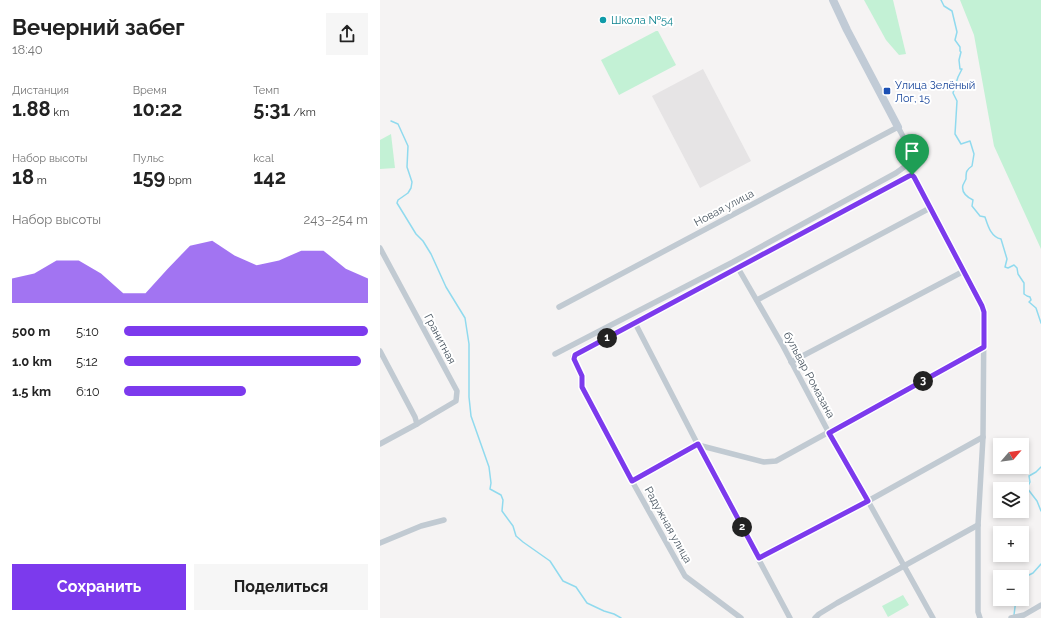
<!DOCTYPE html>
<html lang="ru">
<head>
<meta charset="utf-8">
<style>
  body { margin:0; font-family:Raleway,sans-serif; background:#f6f6f6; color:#222; height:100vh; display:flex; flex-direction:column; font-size:15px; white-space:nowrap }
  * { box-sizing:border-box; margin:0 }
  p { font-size:13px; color:#767676 }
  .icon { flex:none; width:22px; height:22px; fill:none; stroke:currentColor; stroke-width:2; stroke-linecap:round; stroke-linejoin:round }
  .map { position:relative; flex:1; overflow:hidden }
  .sheet { display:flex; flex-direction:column; background:#fff; width:380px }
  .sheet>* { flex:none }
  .needle { width:26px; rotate:62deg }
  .buttons { position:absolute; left:613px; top:438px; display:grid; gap:8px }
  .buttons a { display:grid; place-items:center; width:36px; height:36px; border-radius:0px; background:#fff; box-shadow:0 2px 6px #0003; font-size:20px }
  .pin { position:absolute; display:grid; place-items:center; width:34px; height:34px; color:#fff; margin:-41px -17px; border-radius:50% 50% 50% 0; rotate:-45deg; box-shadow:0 0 4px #0007 }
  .pin .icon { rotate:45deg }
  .km { position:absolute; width:20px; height:20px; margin:-10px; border-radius:50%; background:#222; color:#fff; font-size:11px; line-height:20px; text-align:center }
  .round { display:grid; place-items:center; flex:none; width:42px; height:42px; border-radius:0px; background:#f6f6f6 }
  .summary { display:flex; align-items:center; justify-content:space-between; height:68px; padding:0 12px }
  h1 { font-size:22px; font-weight:700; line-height:30px }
  .metrics { display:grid; grid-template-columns:repeat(3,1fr); gap:6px; height:68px; padding:4px 12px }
  .metrics div { display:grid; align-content:center }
  .metrics b { font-size:20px; font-weight:700 }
  .metrics small { font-size:11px; font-weight:400 }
  .metrics p { font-size:11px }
  .chart { height:112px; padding:8px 12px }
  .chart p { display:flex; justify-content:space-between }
  .chart svg { width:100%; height:72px; margin-top:4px; fill:#7c3aed; opacity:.7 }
  .button { display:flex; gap:8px; margin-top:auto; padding:8px 12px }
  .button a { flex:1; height:46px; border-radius:0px; background:#7c3aed; color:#fff; font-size:16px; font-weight:700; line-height:46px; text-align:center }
  .button a+a { background:#f6f6f6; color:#222 }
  ul { padding:0 12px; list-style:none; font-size:13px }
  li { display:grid; grid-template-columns:64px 48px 1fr; align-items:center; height:30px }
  li i { height:10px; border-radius:5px; background:#7c3aed }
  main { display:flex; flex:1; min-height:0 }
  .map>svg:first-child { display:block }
  .education { fill:#e6e4e5 }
  .green { fill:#c3f1d5 }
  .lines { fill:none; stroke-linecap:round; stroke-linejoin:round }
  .stream { stroke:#90daee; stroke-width:1.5 }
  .street { stroke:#c1cad2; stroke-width:5.5 }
  .secondary { stroke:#c1cbd6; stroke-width:8 }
  .route-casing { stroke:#fff; stroke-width:8 }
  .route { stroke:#7c3aed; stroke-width:5 }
  .culture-dot { fill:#0f9aa8; stroke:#fff; stroke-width:1.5 }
  .transit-dot { fill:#1a4fb4; stroke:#fff; stroke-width:1.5 }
  .labels { text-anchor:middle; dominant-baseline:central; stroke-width:4; stroke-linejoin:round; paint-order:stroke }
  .culture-label { font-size:11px; fill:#0d838f; stroke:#fff; text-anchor:start }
  .transit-label { font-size:11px; fill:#164399; stroke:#fff; text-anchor:start }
  .street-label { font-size:11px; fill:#4a5661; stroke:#fff }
</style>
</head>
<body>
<main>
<section class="sheet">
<div class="summary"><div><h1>Вечерний забег</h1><p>18:40</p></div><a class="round"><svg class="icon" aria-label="share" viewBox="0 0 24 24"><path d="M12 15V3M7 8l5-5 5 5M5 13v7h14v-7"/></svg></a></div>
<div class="metrics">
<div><p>Дистанция</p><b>1.88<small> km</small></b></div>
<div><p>Время</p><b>10:22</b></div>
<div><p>Темп</p><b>5:31<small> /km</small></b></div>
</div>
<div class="metrics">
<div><p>Набор высоты</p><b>18<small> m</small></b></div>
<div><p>Пульс</p><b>159<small> bpm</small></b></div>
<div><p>kcal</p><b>142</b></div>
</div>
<div class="chart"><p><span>Набор высоты</span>243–254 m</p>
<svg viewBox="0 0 160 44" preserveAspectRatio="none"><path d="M0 44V29L10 26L20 18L30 18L40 26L50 38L60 38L70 23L80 9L90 6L100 15L110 21L120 18L130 12L140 12L150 23L160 29V44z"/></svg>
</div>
<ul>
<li><b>500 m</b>5:10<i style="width:100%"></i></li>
<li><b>1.0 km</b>5:12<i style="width:97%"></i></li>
<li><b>1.5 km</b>6:10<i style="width:50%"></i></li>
</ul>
<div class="button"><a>Сохранить</a><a>Поделиться</a></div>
</section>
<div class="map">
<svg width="661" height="618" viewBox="0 0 661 618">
  <rect width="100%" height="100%" fill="#f5f3f3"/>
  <path class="education" d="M323 69 371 161 320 188 272 96Z"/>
  <g class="green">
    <path d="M484 0H513L526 54 519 55 506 40Z"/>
    <path d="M580 0H661V249L614 146 594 35Z"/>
    <path d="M276 31H278L296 65 239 95 221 60Z"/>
    <path d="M11 134 15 168 0 169V140Z"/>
    <path d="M523 595 529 605 508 617 502 606Z"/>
  </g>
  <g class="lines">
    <g class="stream">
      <path d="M561 0 564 6 572 11 577 32 575 40 580 47V51L581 52 579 60 580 69H582L578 77 573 93 577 101 575 134 581 144 590 141 594 154 592 166C586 170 586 172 586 179 585 181 584 183 583 185 581 192 587 197 593 200L592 206 600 216 605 217C608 226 611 237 621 239L627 259 625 267 628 268 634 265 637 268 638 274 644 283V294L647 296 650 297 651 300 649 302 656 308 661 323"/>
      <path d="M11 121 18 124 28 146 27 167 32 182 31 188 28 193 18 200 17 203 36 234 43 241 51 254 66 287 85 318 89 344V397L91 416 109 467 111 483 110 489 121 495 123 500 122 511 133 526 136 536 143 542 170 561 183 581 196 587 207 603 224 611 234 614 241 618"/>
      <path d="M661 467 656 472 649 476 650 482 647 488 657 501 661 511"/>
      <path d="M642 586 647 576 653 573 661 564"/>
      <path d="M634 615 636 599"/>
    </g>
    <g class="street">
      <path d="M0 248 77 391 76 401 37 424"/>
      <path d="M358 268 403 346 449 433 488 501 553 618"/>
      <path d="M377 300 550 208"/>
      <path d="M255 323 334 476 410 618"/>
      <path d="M0 351 35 417 37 424 0 444"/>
      <path d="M175 354 353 262 516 173 535 159 518 127 179 307"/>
      <path d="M411 362 584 271"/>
      <path d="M252 481 318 445 384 462 396 461 604 347"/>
      <path d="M0 543 41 526 64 520"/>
      <path d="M379 558 488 501 603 437"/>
      <path d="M361 618 305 576 252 481 202 387 201 376 193 357 197 353 530 175 534 177 604 309 603 437 598 525V612L600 618"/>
      <path d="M435 618 439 614 457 603 598 525"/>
      <path d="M631 618 644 615 661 605"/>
    </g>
    <path class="secondary" d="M453 0 467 30 518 127"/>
  </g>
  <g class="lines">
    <defs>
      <path id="route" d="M532 175 534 177 602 306 604 312V347L449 433 488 501 379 558 318 444 252 481 202 387V376L194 359 195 355 529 176Z"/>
    </defs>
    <use href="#route" class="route-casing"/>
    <use href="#route" class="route"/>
  </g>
  <circle class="culture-dot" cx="223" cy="20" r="4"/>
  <rect class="transit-dot" x="503" y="87" width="8" height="8" rx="2"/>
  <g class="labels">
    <g class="culture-label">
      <text x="231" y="20">Школа №54</text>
    </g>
    <g class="transit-label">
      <text x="515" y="85">Улица Зелёный<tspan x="515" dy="13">Лог, 15</tspan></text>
    </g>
    <g class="street-label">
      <text transform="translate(344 208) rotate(-28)">Новая улица</text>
      <text transform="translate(60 339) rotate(62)">Гранитная</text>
      <text transform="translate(429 375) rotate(62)">бульвар Ромазана</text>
      <text transform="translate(288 525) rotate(61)">Радужная улица</text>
    </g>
  </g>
</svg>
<div class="buttons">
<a><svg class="needle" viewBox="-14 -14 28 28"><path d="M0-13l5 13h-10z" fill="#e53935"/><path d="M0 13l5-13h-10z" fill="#767676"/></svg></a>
<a><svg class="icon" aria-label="layers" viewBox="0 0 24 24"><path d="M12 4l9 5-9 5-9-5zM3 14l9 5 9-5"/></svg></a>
<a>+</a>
<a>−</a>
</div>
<div class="pin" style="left:532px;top:175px;background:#1e9e55"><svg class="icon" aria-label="arrive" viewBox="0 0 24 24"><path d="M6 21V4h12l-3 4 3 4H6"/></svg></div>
<b class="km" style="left:227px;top:338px">1</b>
<b class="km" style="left:362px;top:527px">2</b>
<b class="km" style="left:543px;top:381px">3</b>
</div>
</main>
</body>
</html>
